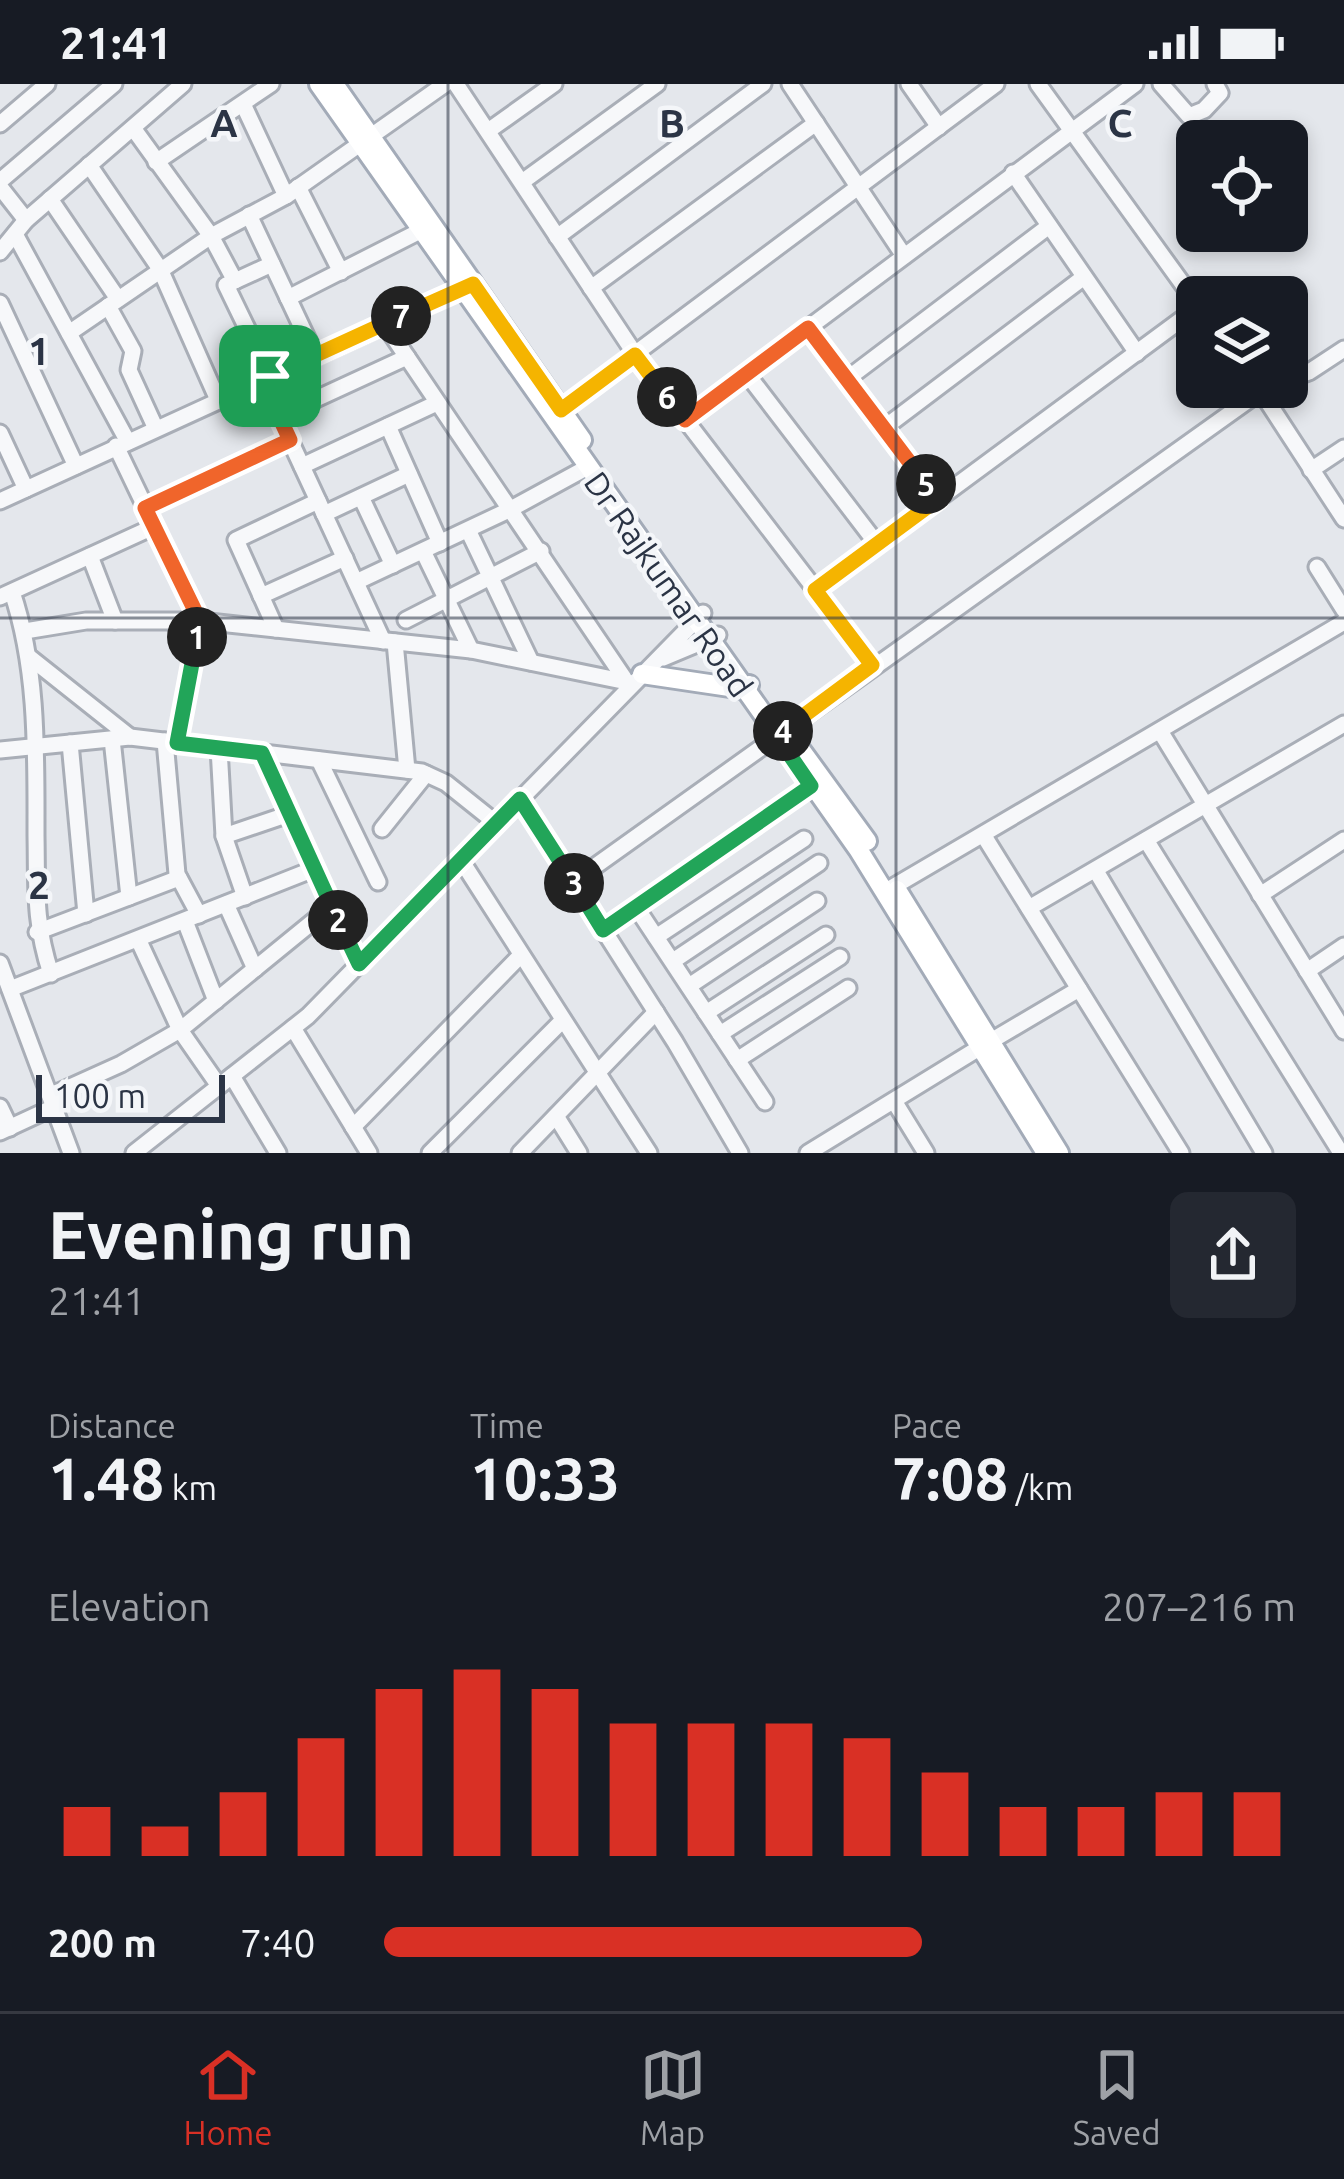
<!DOCTYPE html>
<html lang="en">
<head>
<meta charset="utf-8">
<style>
  body { margin:0; font-family:Ubuntu,sans-serif; background:#242831; color:#f1f3f6; height:100vh; display:flex; flex-direction:column; font-size:45px; white-space:nowrap }
  * { box-sizing:border-box; margin:0 }
  p { font-size:39px; color:#9ea1a6 }
  .icon { flex:none; width:66px; height:66px; fill:none; stroke:currentColor; stroke-width:2; stroke-linecap:round; stroke-linejoin:round }
  .map { position:relative; height:1069px; overflow:hidden }
  .panel { display:flex; flex-direction:column; background:#171b24; flex:1 }
  .panel>* { flex:none }
  .controls { position:absolute; left:1176px; top:36px; display:grid; gap:24px }
  .controls a { display:grid; place-items:center; width:132px; height:132px; border-radius:18px; background:#171b24; box-shadow:0 6px 18px #0003; font-size:60px }
  .scale { position:absolute; left:36px; bottom:30px; width:189px; box-sizing:border-box; padding-left:12px; border:6px solid #2b3445; border-top:0; font-size:33px; line-height:42px; white-space:nowrap; color:#2b3445; -webkit-text-stroke:9px #f4f6f9; paint-order:stroke }
  .pin { position:absolute; display:grid; place-items:center; width:102px; height:102px; color:#fff; margin:-51px; border-radius:24px; box-shadow:0 6px 18px #0006 }
  .km { position:absolute; width:60px; height:60px; margin:-30px; border-radius:50%; background:#222; color:#fff; font-size:33px; line-height:60px; text-align:center }
  .round { display:grid; place-items:center; flex:none; width:126px; height:126px; border-radius:18px; background:#242831 }
  .headline { display:flex; align-items:center; justify-content:space-between; height:204px; padding:0 48px }
  h1 { font-size:66px; font-weight:600; line-height:90px }
  .figures { display:grid; grid-template-columns:repeat(3,1fr); gap:18px; height:204px; padding:12px 48px }
  .figures div { display:grid; align-content:center }
  .figures b { font-size:60px; font-weight:600 }
  .figures small { font-size:33px; font-weight:400 }
  .figures p { font-size:33px }
  .chart { height:336px; padding:24px 48px }
  .chart p { display:flex; justify-content:space-between }
  .chart svg { width:100%; height:216px; margin-top:12px; stroke:#d93025; stroke-width:6 }
  ul { padding:0 48px; list-style:none; font-size:39px }
  li { display:grid; grid-template-columns:192px 144px 1fr; align-items:center; height:90px }
  li i { height:30px; border-radius:15px; background:#d93025 }
  .status { display:flex; justify-content:space-between; align-items:center; height:84px; padding:0 60px; background:#171b24; direction:ltr }
  .status svg { height:33px; fill:currentColor }
  .dock { display:flex; justify-content:space-around; align-items:center; height:168px; border-top:3px solid #363941; background:#171b24; font-size:33px; color:#9ea1a6 }
  .dock a { display:grid; justify-items:center; gap:6px }
  .dock .current { color:#d93025 }
  .map>svg:first-child { display:block }
  .lines { fill:none; stroke-linecap:round; stroke-linejoin:round }
  .minor-casing { stroke:#a9aeb7; stroke-width:21 }
  .major-casing { stroke:#a3abb8; stroke-width:24 }
  .minor { stroke:#f7f8fa; stroke-width:15 }
  .major { stroke:#fff; stroke-width:18 }
  .split-1-casing { stroke:#fff; stroke-width:24 }
  .split-2-casing { stroke:#fff; stroke-width:24 }
  .split-3-casing { stroke:#fff; stroke-width:24 }
  .split-4-casing { stroke:#fff; stroke-width:24 }
  .split-5-casing { stroke:#fff; stroke-width:24 }
  .split-6-casing { stroke:#fff; stroke-width:24 }
  .split-7-casing { stroke:#fff; stroke-width:24 }
  .split-8-casing { stroke:#fff; stroke-width:24 }
  .split-1 { stroke:#f0652b; stroke-width:15 }
  .split-2 { stroke:#22a559; stroke-width:15 }
  .split-3 { stroke:#22a559; stroke-width:15 }
  .split-4 { stroke:#22a559; stroke-width:15 }
  .split-5 { stroke:#f5b400; stroke-width:15 }
  .split-6 { stroke:#f0652b; stroke-width:15 }
  .split-7 { stroke:#f5b400; stroke-width:15 }
  .split-8 { stroke:#f5b400; stroke-width:15 }
  .grid { fill:none; stroke:#2b3445; stroke-width:3; stroke-opacity:0.55 }
  .labels { text-anchor:middle; dominant-baseline:central; stroke-width:9; stroke-linejoin:round; paint-order:stroke }
  .street-label { font-size:33px; fill:#2b3445; stroke:#f4f6f9 }
  .grid-label { font-size:39px; text-anchor:middle; font-weight:bold; fill:#2b3445; stroke:#f4f6f9; stroke-width:9; stroke-linejoin:round; paint-order:stroke }
</style>
</head>
<body>
<div class="status"><b>21:41</b><svg viewBox="0 0 49 12"><path d="M0 12V9h3v3zM5 12V6h3v6zM10 12V3h3v9zM15 12V0h3v12zM26 1h20v11H26zM47 4h2v5h-2z"/></svg></div>
<div class="map">
<svg width="1344" height="1069" viewBox="0 0 1344 1069">
  <rect width="100%" height="100%" fill="#e4e7ec"/>
  <g class="lines">
    <defs>
      <g id="minor">
        <path d="M456 0 635 270 873 581"/>
        <path d="M790 0 904 172"/>
        <path d="M909 0 939 43"/>
        <path d="M1038 0 1197 220"/>
        <path d="M1161 0 1189 32 1204 26 1220 9 1215 0"/>
        <path d="M243 20 286 112"/>
        <path d="M0 40 47 0"/>
        <path d="M133 44 211 152 235 197"/>
        <path d="M488 47 554 0"/>
        <path d="M156 78 271 0"/>
        <path d="M89 81 160 185 218 316"/>
        <path d="M1013 89 1137 269"/>
        <path d="M0 97 114 0"/>
        <path d="M522 98 657 0"/>
        <path d="M0 103 26 136"/>
        <path d="M298 103 341 188"/>
        <path d="M50 115 118 215"/>
        <path d="M249 131 315 271"/>
        <path d="M15 150 128 358"/>
        <path d="M557 153 763 0"/>
        <path d="M0 168 26 136 183 0"/>
        <path d="M591 204 816 39"/>
        <path d="M288 214 420 147"/>
        <path d="M0 219 76 382"/>
        <path d="M108 222 133 267 129 286 156 345"/>
        <path d="M384 239 624 594"/>
        <path d="M808 244 938 415"/>
        <path d="M69 249 211 152 286 112 445 0"/>
        <path d="M747 290 877 460"/>
        <path d="M270 292 226 201 272 180"/>
        <path d="M847 295 1049 142"/>
        <path d="M262 296 383 557"/>
        <path d="M1287 296 1309 288 1344 265"/>
        <path d="M1258 303 1344 435"/>
        <path d="M553 331 996 0"/>
        <path d="M279 332 407 273"/>
        <path d="M685 336 1135 0"/>
        <path d="M388 342 440 459"/>
        <path d="M884 344 1084 193"/>
        <path d="M0 349 26 405"/>
        <path d="M116 362 200 537 177 659"/>
        <path d="M302 382 437 319"/>
        <path d="M1311 386 1344 364"/>
        <path d="M361 413 393 481"/>
        <path d="M0 417 472 201"/>
        <path d="M145 424 290 356"/>
        <path d="M324 430 409 390"/>
        <path d="M468 446 531 578"/>
        <path d="M423 467 471 566"/>
        <path d="M90 472 115 537"/>
        <path d="M1317 483 1344 526"/>
        <path d="M356 498 509 426 586 384"/>
        <path d="M815 506 1197 224"/>
        <path d="M12 508C38 585 36 670 36 751 37 804 34 838 51 890"/>
        <path d="M261 512 345 474"/>
        <path d="M0 513 153 443"/>
        <path d="M406 536 541 467"/>
        <path d="M276 545 236 456 318 417"/>
        <path d="M25 547 86 537H200L471 566 632 599"/>
        <path d="M395 558 407 686"/>
        <path d="M28 572 130 653"/>
        <path d="M663 574 718 551"/>
        <path d="M1160 647 1344 947"/>
        <path d="M112 655 129 813"/>
        <path d="M165 657 177 790 199 831"/>
        <path d="M70 659 86 830"/>
        <path d="M219 664 224 752 245 813"/>
        <path d="M0 666 130 653 422 688 446 699 496 739"/>
        <path d="M262 669 359 880"/>
        <path d="M319 676 378 798"/>
        <path d="M520 715 675 958 740 1069"/>
        <path d="M382 745 426 690"/>
        <path d="M224 752 289 730"/>
        <path d="M984 752 1181 1069"/>
        <path d="M1146 756 1341 1069"/>
        <path d="M461 776 649 1069"/>
        <path d="M1096 787 1264 1069"/>
        <path d="M573 798 1267 303"/>
        <path d="M886 807 1344 538"/>
        <path d="M1260 811 1344 756"/>
        <path d="M226 820 255 885"/>
        <path d="M636 823 765 1018"/>
        <path d="M1029 824 1344 640"/>
        <path d="M185 837 216 917"/>
        <path d="M603 846 811 702"/>
        <path d="M37 848 179 794"/>
        <path d="M656 853 804 755"/>
        <path d="M138 855 180 946 219 1002"/>
        <path d="M673 877 819 779"/>
        <path d="M0 879 71 1069"/>
        <path d="M1307 887 1344 862"/>
        <path d="M689 902 817 817"/>
        <path d="M10 905 314 785"/>
        <path d="M706 929 826 851"/>
        <path d="M293 944 369 1069"/>
        <path d="M720 950 840 873"/>
        <path d="M991 957 1079 905"/>
        <path d="M737 976 848 904"/>
        <path d="M232 992 278 1069"/>
        <path d="M50 1012 121 980 180 946 332 822"/>
        <path d="M894 1017 926 1069"/>
        <path d="M0 1023 10 1044"/>
        <path d="M556 1032 579 1069"/>
        <path d="M353 1043 521 871"/>
        <path d="M0 1048 54 1023"/>
        <path d="M134 1069 308 932 703 529"/>
        <path d="M430 1069 563 936"/>
        <path d="M520 1069 656 928"/>
        <path d="M808 1069 979 964"/>
      </g>
      <g id="major">
        <path d="M319 0 858 765 1046 1069"/>
        <path d="M334 0 582 356"/>
        <path d="M642 590 743 605 749 601"/>
        <path d="M795 658 867 757"/>
        <path d="M897 806 1059 1069"/>
      </g>
    </defs>
    <use href="#minor" class="minor-casing"/>
    <use href="#major" class="major-casing"/>
    <use href="#minor" class="minor"/>
    <use href="#major" class="major"/>
  </g>
  <g class="lines">
    <defs>
      <path id="split-1" d="M197 553 200 537 145 424 290 356 262 296 270 292"/>
      <path id="split-2" d="M197 553 177 659 262 669 338 836"/>
      <path id="split-3" d="M338 836 359 880 520 715 574 799"/>
      <path id="split-4" d="M574 799 603 846 811 702 776 651 783 647"/>
      <path id="split-5" d="M783 647 872 581 815 506 938 415 926 400"/>
      <path id="split-6" d="M667 313 685 336 808 244 926 400"/>
      <path id="split-7" d="M401 232 473 200 561 326 635 271 667 313"/>
      <path id="split-8" d="M270 292 401 232"/>
    </defs>
    <use href="#split-1" class="split-1-casing"/>
    <use href="#split-2" class="split-2-casing"/>
    <use href="#split-3" class="split-3-casing"/>
    <use href="#split-4" class="split-4-casing"/>
    <use href="#split-5" class="split-5-casing"/>
    <use href="#split-6" class="split-6-casing"/>
    <use href="#split-7" class="split-7-casing"/>
    <use href="#split-8" class="split-8-casing"/>
    <use href="#split-1" class="split-1"/>
    <use href="#split-2" class="split-2"/>
    <use href="#split-3" class="split-3"/>
    <use href="#split-4" class="split-4"/>
    <use href="#split-5" class="split-5"/>
    <use href="#split-6" class="split-6"/>
    <use href="#split-7" class="split-7"/>
    <use href="#split-8" class="split-8"/>
  </g>
  <path class="grid" d="M448 0V1069M896 0V1069M0 534H1344"/>
  <g class="labels">
    <g class="street-label">
      <text transform="translate(669 500) rotate(55)">Dr Rajkumar Road</text>
    </g>
  </g>
  <g class="grid-label">
    <text x="224" y="53">A</text>
    <text x="672" y="53">B</text>
    <text x="1120" y="53">C</text>
    <text x="39" y="281">1</text>
    <text x="39" y="815">2</text>
  </g>
</svg>
<div class="controls">
<a><svg class="icon" aria-label="locate" viewBox="0 0 24 24"><circle cx="12" cy="12" r="6"/><path d="M12 2v4M12 18v4M2 12h4M18 12h4"/></svg></a>
<a><svg class="icon" aria-label="layers" viewBox="0 0 24 24"><path d="M12 4l9 5-9 5-9-5zM3 14l9 5 9-5"/></svg></a>
</div>
<div class="scale">100 m</div>
<div class="pin" style="left:270px;top:292px;background:#1e9e55"><svg class="icon" aria-label="arrive" viewBox="0 0 24 24"><path d="M6 21V4h12l-3 4 3 4H6"/></svg></div>
<b class="km" style="left:197px;top:553px">1</b>
<b class="km" style="left:338px;top:836px">2</b>
<b class="km" style="left:574px;top:799px">3</b>
<b class="km" style="left:783px;top:647px">4</b>
<b class="km" style="left:926px;top:400px">5</b>
<b class="km" style="left:667px;top:313px">6</b>
<b class="km" style="left:401px;top:232px">7</b>
</div>
<section class="panel">
<div class="headline"><div><h1>Evening run</h1><p>21:41</p></div><a class="round"><svg class="icon" aria-label="share" viewBox="0 0 24 24"><path d="M12 15V3M7 8l5-5 5 5M5 13v7h14v-7"/></svg></a></div>
<div class="figures">
<div><p>Distance</p><b>1.48<small> km</small></b></div>
<div><p>Time</p><b>10:33</b></div>
<div><p>Pace</p><b>7:08<small> /km</small></b></div>
</div>
<div class="chart"><p><span>Elevation</span>207–216 m</p>
<svg viewBox="0 0 160 44" preserveAspectRatio="none"><path d="M5 44V34M15 44V38M25 44V31M35 44V20M45 44V10M55 44V6M65 44V10M75 44V17M85 44V17M95 44V17M105 44V20M115 44V27M125 44V34M135 44V34M145 44V31M155 44V31"/></svg>
</div>
<ul>
<li><b>200 m</b>7:40<i style="width:59%"></i></li>
</ul>
</section>
<nav class="dock">
<a class="current"><svg class="icon" aria-label="home" viewBox="0 0 24 24"><path d="M3 11l9-7 9 7M6 9v11h12V9"/></svg>Home</a>
<a><svg class="icon" aria-label="map" viewBox="0 0 24 24"><path d="M3 6l6-2 6 2 6-2v14l-6 2-6-2-6 2zM9 4v14M15 6v14"/></svg>Map</a>
<a><svg class="icon" aria-label="saved" viewBox="0 0 24 24"><path d="M7 4h10v16l-5-4-5 4z"/></svg>Saved</a>
</nav>
</body>
</html>
